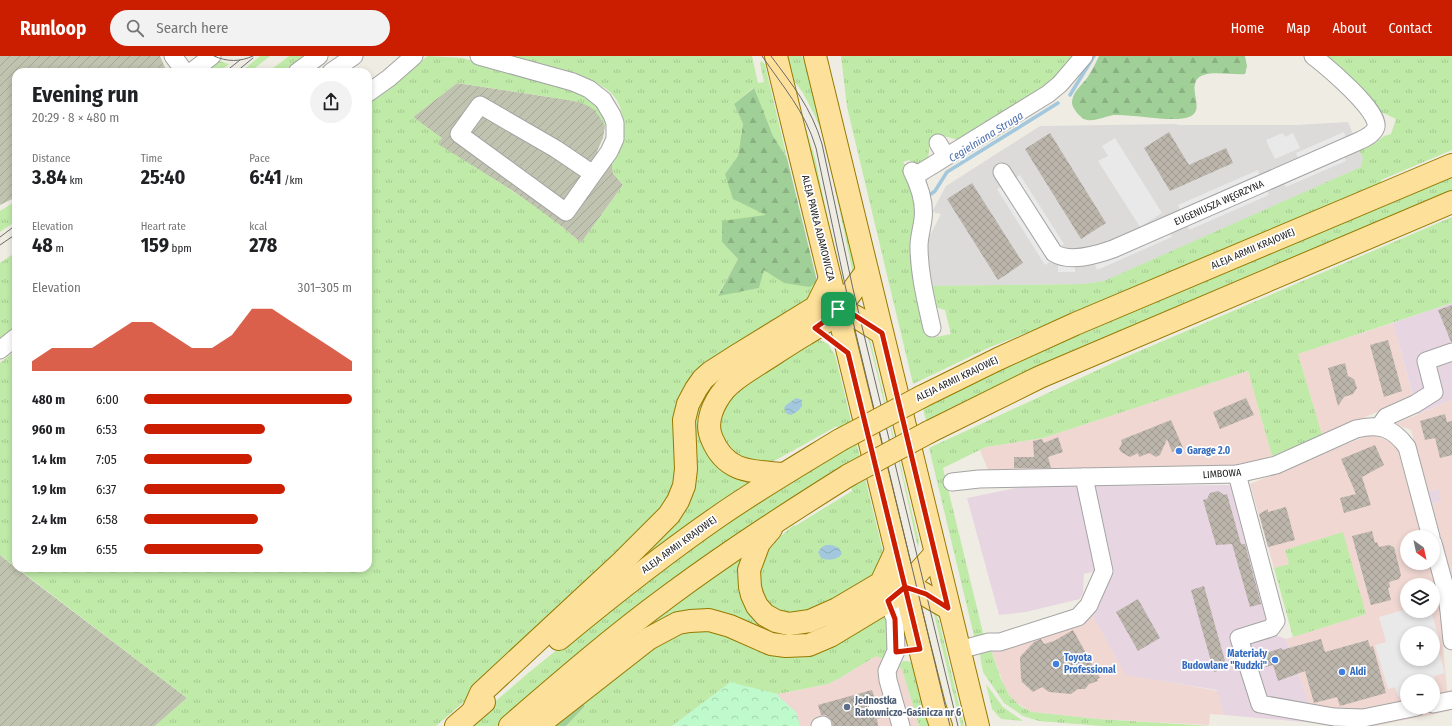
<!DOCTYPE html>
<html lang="en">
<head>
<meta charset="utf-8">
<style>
  body { margin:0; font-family:"Fira Sans Condensed",sans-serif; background:#f2f2f2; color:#202124; height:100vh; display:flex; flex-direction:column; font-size:15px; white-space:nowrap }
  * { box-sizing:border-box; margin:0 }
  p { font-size:13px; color:#757577 }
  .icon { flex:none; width:22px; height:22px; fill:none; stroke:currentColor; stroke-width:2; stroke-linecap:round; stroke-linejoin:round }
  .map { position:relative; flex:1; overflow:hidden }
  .drawer { position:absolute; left:12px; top:12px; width:360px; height:504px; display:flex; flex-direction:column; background:#fff; border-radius:12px; box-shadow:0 2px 6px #0003 }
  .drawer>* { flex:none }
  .needle { width:26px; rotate:147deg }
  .buttons { position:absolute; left:1400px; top:474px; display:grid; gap:8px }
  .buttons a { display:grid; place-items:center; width:40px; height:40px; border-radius:50%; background:#fff; box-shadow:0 2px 6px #0003; font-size:20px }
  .pin { position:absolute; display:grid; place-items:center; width:34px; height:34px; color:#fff; margin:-17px; border-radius:8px; box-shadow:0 2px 6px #0006 }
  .round { display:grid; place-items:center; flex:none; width:42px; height:42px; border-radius:21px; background:#f2f2f2 }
  .summary { display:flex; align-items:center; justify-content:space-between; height:68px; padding:0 20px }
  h1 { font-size:22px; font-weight:700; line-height:30px }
  .stats { display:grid; grid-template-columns:repeat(3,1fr); gap:6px; height:68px; padding:4px 20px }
  .stats div { display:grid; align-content:center }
  .stats b { font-size:20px; font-weight:700 }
  .stats small { font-size:11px; font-weight:400 }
  .stats p { font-size:11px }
  .chart { height:112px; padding:8px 20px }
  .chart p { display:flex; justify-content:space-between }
  .chart svg { width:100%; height:72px; margin-top:4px; fill:#cb1d00; opacity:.7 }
  ul { padding:0 20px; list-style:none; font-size:13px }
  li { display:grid; grid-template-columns:64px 48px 1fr; align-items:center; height:30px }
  li i { height:10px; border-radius:5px; background:#cb1d00 }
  header { display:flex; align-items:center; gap:24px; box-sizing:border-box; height:56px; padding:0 20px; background:#cb1d00; color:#fff }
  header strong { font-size:19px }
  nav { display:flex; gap:22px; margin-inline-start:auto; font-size:14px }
  .search { width:280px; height:36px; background:#f2f2f2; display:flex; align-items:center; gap:10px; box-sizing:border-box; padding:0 14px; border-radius:22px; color:#757577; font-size:15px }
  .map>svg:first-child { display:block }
  .residential { fill:#dcdbda }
  .commercial { fill:#f0d7d2; fill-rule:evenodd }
  .industrial { fill:#e8d5e2 }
  .construction { fill:url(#construction-furrows) }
  .grass { fill:url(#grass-tufts) }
  .forest { fill:url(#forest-firs) }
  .park { fill:url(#park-crowns) }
  .parking { fill:#e9e9e9; fill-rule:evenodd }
  .water { fill:url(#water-waves) }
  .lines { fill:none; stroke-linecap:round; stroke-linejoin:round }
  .stream { stroke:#a3c8dd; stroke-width:3.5 }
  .building { fill:url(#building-cross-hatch) }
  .minor-casing { stroke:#a4a4a4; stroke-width:19 }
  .major-casing { stroke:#977a00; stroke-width:24 }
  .minor { stroke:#fff; stroke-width:17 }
  .major { stroke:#fde09a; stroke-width:22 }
  .tram { stroke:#6b6b6b; stroke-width:1 }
  .major-bridge-casing { stroke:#977a00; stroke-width:24; stroke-linecap:butt }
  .major-bridge { stroke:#fde09a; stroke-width:22 }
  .route-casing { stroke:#fff; stroke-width:8 }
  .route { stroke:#cb1d00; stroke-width:5 }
  .shop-dot { fill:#3f7fe0; stroke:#fff; stroke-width:1.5 }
  .service-dot { fill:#5c6f8a; stroke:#fff; stroke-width:1.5 }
  .labels { text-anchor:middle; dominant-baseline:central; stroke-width:3.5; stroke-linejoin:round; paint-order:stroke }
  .street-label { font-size:10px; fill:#1d1d1d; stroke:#fff }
  .shop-label { font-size:10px; font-weight:bold; fill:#366cbe; stroke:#fff; text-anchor:start }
  .service-label { font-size:10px; font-weight:bold; fill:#4e5e75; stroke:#fff; text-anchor:start }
  .water-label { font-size:11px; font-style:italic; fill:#496dae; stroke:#fff }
</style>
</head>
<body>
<header>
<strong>Runloop</strong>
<div class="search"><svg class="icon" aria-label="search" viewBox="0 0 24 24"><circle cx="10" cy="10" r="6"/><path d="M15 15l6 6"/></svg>Search here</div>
<nav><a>Home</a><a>Map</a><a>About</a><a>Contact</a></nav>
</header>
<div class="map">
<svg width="1452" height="670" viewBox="0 0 1452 670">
  <defs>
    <pattern id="construction-furrows" width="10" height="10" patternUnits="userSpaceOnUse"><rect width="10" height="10" fill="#c0c3af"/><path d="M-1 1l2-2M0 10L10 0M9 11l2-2" fill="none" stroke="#a5a796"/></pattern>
    <pattern id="grass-tufts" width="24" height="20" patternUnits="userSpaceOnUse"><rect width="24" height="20" fill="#bfeaa8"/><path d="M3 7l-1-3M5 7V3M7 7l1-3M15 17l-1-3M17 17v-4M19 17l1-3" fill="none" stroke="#a4c890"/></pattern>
    <pattern id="forest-firs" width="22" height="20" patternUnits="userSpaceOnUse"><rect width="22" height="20" fill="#a0cf97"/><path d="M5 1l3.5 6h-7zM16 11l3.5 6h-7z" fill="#89b182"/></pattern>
    <pattern id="park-crowns" width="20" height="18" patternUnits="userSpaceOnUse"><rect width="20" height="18" fill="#bffacc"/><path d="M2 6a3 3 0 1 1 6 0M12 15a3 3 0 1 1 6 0" fill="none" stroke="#a4d6af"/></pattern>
    <pattern id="water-waves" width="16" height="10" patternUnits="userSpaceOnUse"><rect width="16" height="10" fill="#a3c8dd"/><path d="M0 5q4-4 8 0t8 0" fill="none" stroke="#8cabbd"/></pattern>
    <pattern id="building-cross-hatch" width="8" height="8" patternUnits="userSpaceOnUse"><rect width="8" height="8" fill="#bcb5ac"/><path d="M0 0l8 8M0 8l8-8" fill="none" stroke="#a19b94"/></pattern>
  </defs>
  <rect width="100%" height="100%" fill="#efede3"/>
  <path class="residential" d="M1348 66 1363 102 1362 111 1105 225 1083 228 930 230 925 189 941 158 932 156 946 130 1040 70 1175 68 1180 69H1296Z"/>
  <g class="commercial">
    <path d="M1393 267 1413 341 1322 379 1298 298Z"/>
    <path d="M1248 315 1272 400 1249 410 988 414 980 394 986 391 1043 382Z"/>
    <path d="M1452 344V521L1432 448 1441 445 1437 433 1428 436 1411 374 1395 368Z"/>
    <path d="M1371 378 1396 388 1422 481H1407V507H1430L1438 536 1449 655 1375 670H1350L1316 667 1286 583 1366 558 1285 494 1289 508 1274 512 1250 428ZM1407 529H1433V555H1407ZM1407 577H1433V603H1407ZM1407 625H1433V651H1407Z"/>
    <path d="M1092 559 1126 618 1218 635 1224 659 1210 658 1209 669 1098 663 1032 656 1013 645 1005 632 990 591 1078 566Z"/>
    <path d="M876 600 902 613 919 670H672L732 625 778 638 828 628 840 622Z"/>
  </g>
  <g class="industrial">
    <path d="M1452 247V344L1418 358 1393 267Z"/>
    <path d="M1232 429 1273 578 1286 583 1316 667 1224 659 1217 634 1126 619 1092 559 1114 516 1095 430Z"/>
    <path d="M1077 430 1096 515 1084 518 1083 537 1080 543 1026 556 999 559 967 442 1021 431Z"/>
    <path d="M1438 433 1441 445 1432 448 1428 436Z"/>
  </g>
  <g class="construction">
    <path d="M0 0H160L167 16H16V141L0 149Z"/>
    <path d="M457 27 569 44 588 48 598 57 605 70 603 82 597 95 612 107 613 117 623 129 581 187 561 170 513 135 437 88 441 82 413 61Z"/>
    <path d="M0 499 16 512 187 642 155 670H0Z"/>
  </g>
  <g class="grass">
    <path d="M260 0H270L250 16H241Z"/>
    <path d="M289 0H304L281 16H268Z"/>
    <path d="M428 0 463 2 587 40 600 51 607 66 605 70C594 50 590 49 569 44L457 27 413 61 442 82 438 88C487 119 537 148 581 187L623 129C619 123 612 118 612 111 611 105 620 92 622 85 625 78 624 71 623 64 620 42 611 34 592 25L501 0H752L758 27 764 26 760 7 762 5 765 9 787 102 773 80 753 32 734 48 743 68 738 100 725 118 767 159 722 186 738 203 718 239 759 232 764 214 817 225 815 241 717 304 678 382 672 443 482 630 436 670H155L187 642 17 512H368V45Z"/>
    <path d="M782 0H802L814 32 855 207 853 218 824 81 813 56 803 37 791 21Z"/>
    <path d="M841 0H1073L1058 18 1048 27 959 84 939 79 930 83 928 104 917 111 909 104 903 106 910 116 916 131 928 271 931 282 951 278 945 254 935 251 930 230 1083 228 1104 225 1361 111 1363 102 1359 94 1374 88 1384 80 1391 78 1396 63 1379 55 1321 0H1452V94L1381 124V127L1146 230 988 292 913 328 847 51Z"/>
    <path d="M216 4 229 8 219 16H209L211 10Z"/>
    <path d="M799 59 806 73 815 102 844 240Z"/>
    <path d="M1452 118V138L927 368 922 349 1050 290Z"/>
    <path d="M16 145V165L0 176V155Z"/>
    <path d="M1452 161V247L1298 298 1322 379 1272 400 1248 315 1043 382 986 391 943 412 984 581 975 584 929 392 1128 300Z"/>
    <path d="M16 196V273L0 286V207Z"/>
    <path d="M819 264 701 368 763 422 594 541 662 477 691 369 706 331Z"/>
    <path d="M867 277 871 287 916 473 919 485 918 492 902 419Z"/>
    <path d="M818 283 828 288 835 299 884 500 877 520 799 561 769 553 756 525 766 496 776 484 794 469 795 470 852 435 847 412 557 620 499 670H467L527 618 636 530 688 491 842 393 837 370 776 404 770 406 736 403 717 375 729 337Z"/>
    <path d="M16 294V511L0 499V307Z"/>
    <path d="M1343 476 1366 558 1293 581 1274 512 1289 508 1285 494Z"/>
    <path d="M747 499 745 543 825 574 792 584 712 558 548 649 655 561 714 520Z"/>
    <path d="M932 550 939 565 964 670H961Z"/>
    <path d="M886 557 888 594 885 604 876 600 840 622 828 628 778 638 736 628 732 625 672 670H566L585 650 582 647 655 586 702 570 763 592Z"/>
    <path d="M990 591 1001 623 1009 639 1020 650 1032 656 1098 663 1211 670H1102L1039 665 1023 660 1004 647 983 616 979 594Z"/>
    <path d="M903 605H907L913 607 933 670H919L902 613 899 611Z"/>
    <path d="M986 628 1003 651 1023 665 1001 663 992 653Z"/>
  </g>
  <g class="forest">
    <path d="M1099 0H1245L1247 10 1245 18C1233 20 1203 12 1196 25 1190 36 1205 55 1189 61 1173 67 1134 58 1114 59 1105 60 1093 67 1084 63 1080 61 1072 52 1072 47 1072 35 1084 28 1089 19 1093 13 1096 6 1099 0Z"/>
    <path d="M754 32 773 80 787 102 817 225 810 231 784 227 764 214 759 232 718 240 738 203 722 186V165L766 159 733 143 725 118 738 100 743 68 734 48Z"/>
    <path d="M582 647 585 650 566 670H553Z"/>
  </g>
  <path class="park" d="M732 625 737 628 778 638V640L796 656 800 670H672Z"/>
  <g class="parking">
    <path d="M1344 76 1347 85 1300 106 1296 97Z"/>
    <path d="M1283 77 1285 81 1293 77 1300 92 1275 103 1266 84Z"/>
    <path d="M1115 82 1162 157 1140 171 1098 105 1108 100 1102 90Z"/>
    <path d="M1342 96 1346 105 1286 131 1282 123Z"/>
    <path d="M1258 114 1261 123 1182 158 1178 149Z"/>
    <path d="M1020 119 1064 188 1049 198 1053 204 1045 209 997 133Z"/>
    <path d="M1265 130 1269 139 1189 174 1186 165Z"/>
    <path d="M1168 173 1172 181 1097 214 1094 206Z"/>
    <path d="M1075 208V216H1058V209Z"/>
    <path d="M1407 553V555H1431L1439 582 1435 583 1445 617 1434 620 1436 630 1433 631V625H1407V638L1398 641 1395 631 1388 633 1375 589 1386 586 1379 561ZM1407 577H1433V603H1407Z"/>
  </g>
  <g class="water">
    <path d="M796 342 802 344V350L798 355 791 359 787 358 784 352 786 349Z"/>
    <path d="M826 489H832L839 492 842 498C837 504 828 505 821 502L818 496 822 491Z"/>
  </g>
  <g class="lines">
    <g class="stream">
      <path d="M1070 39 1094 0"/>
      <path d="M931 138 935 135 947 116 1058 47"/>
    </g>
  </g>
  <g class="building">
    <path d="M1169 76 1189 109 1226 92 1233 107 1170 135 1144 92Z"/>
    <path d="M1050 77 1106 167 1081 183 1025 93Z"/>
    <path d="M972 127 1023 207 998 224 947 143Z"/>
    <path d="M1452 249V286H1451L1438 254Z"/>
    <path d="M1388 284 1402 335 1384 341 1370 289Z"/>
    <path d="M1345 307 1348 320 1354 323 1357 332 1353 338 1344 341 1338 350 1328 312Z"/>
    <path d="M1246 342 1254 359 1220 373 1213 356Z"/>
    <path d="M1445 358 1447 366 1452 365V399L1440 402 1435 382 1425 384 1420 365Z"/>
    <path d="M1171 364 1183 392 1172 396 1167 383 1160 399 1156 401 1149 397 1139 401 1138 397 1130 401 1121 396 1119 393 1122 387 1121 384Z"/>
    <path d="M1058 381 1063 396 1048 401 1051 412H1014V401H1034L1033 385 1042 383 1044 387Z"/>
    <path d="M1375 389 1384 409 1362 421 1371 449 1344 457 1340 442 1356 438 1341 403Z"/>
    <path d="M1218 435 1224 439 1227 438 1241 488H1234H1245L1261 548 1250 551 1232 488 1216 489 1203 444 1207 443 1210 437Z"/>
    <path d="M1286 451 1295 484 1268 491 1259 458 1268 453V456Z"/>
    <path d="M1372 475 1375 487 1377 486 1379 491 1389 489 1394 491 1401 519 1399 523 1389 526 1390 531 1388 532 1391 544 1371 549 1352 480Z"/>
    <path d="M1204 530 1227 612 1214 616 1191 534Z"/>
    <path d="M1138 543 1160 582 1138 595 1116 556Z"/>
    <path d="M1073 574 1100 622 1097 623 1098 625 1089 628 1085 633H1078L1071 638 1049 636 1042 631 1033 636 1022 626 1021 621 1020 601 1034 586 1041 583 1044 588 1054 585Z"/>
    <path d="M1321 583 1325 596 1368 584 1370 591 1373 590 1386 637 1340 650 1337 641 1314 647 1305 615 1278 625 1273 609 1266 611 1262 598 1282 592V594Z"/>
    <path d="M872 634 875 643 869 647 867 651V656L871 661 877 663 878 670H833L832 665 829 661 825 659H821L818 649Z"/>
  </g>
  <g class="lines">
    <defs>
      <g id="minor">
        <path d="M173 0 185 16"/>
        <path d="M479 0 573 26 589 33 603 44 612 59 615 67V83L609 96 593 118 556 93 480 49 459 78 566 156 593 118"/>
        <path d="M191 16 212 0"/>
        <path d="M297 16 319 0"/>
        <path d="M331 16 354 0"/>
        <path d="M368 37 389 22 414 0"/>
        <path d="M938 87 946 100"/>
        <path d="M912 115C919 129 925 148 923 163 922 172 919 181 919 190 919 217 926 245 932 272"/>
        <path d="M1002 116 1054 197C1070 207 1096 199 1113 193L1359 85C1365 82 1374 78 1376 71 1380 55 1326 10 1313 0"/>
        <path d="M915 120 1048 38 1060 28 1084 0"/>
        <path d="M0 294 16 281"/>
        <path d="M1379 371 1386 361 1415 348 1434 336 1426 305 1452 296"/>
        <path d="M1237 418 1276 565 1271 572 1239 582 1260 648 1334 661 1363 662 1417 651"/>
        <path d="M952 426 979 423 1237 418 1276 409 1356 373C1379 367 1393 372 1407 391L1431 481"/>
        <path d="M1433 487 1446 535 1449 555 1452 585"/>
        <path d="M888 545 895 563 896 595 887 615 888 624 901 670"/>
        <path d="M959 594 989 586H1000L1078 561 1089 549 1091 544 1104 515 1084 421"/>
        <path d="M1433 648 1452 644"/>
        <path d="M877 653 894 647"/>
        <path d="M820 670 823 669"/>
      </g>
      <g id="major">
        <path d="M776 0 920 593 934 649 941 670"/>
        <path d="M815 0 978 670"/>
        <path d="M827 252C852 255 862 265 882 277"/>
        <path d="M921 341 998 303 1075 268 1452 109"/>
        <path d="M929 376 1040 321 1452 146"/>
        <path d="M783 418C751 415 726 417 712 383 704 366 714 346 725 333 734 323 746 316 757 309 773 299 789 288 806 278 814 273 824 268 831 261 844 249 856 229 867 215"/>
        <path d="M771 473 759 487 749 514 750 531 752 539 757 550 765 559 776 565 789 568 810 565 837 553 881 527 896 495"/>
        <path d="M894 529 917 534 948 552"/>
        <path d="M559 583C611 540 664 498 719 460 758 433 799 409 840 384"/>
        <path d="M473 655 481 637 622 506 669 459 678 445 684 430 686 413 684 364 688 348 696 333 703 323 711 316 736 300 816 251 830 223"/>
        <path d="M456 670 484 646"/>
        <path d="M510 670C562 625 614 580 670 539 728 496 788 457 849 419"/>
        <path d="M537 670 648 583 678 567 690 565 709 564 730 570 771 588 786 590 809 589 830 580 888 545 905 531 935 498"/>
      </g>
    </defs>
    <use href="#minor" class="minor-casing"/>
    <use href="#major" class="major-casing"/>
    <use href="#minor" class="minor"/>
    <use href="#major" class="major"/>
    <g class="tram">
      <path d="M214 0C227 6 240 6 253 0"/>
      <path d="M762 0C783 31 805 55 816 92L851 257 950 670"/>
      <path d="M771 0C793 30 811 51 822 88L853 233 958 670"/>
      <path d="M225 16 240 4"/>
      <path d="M236 16 253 2"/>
      <path d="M0 181 16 169"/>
      <path d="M0 189 16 178"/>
    </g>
    <defs>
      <g id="major-bridge">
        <path d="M840 384 921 341"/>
        <path d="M849 419 929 376"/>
      </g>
    </defs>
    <use href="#major-bridge" class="major-bridge-casing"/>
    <use href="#major-bridge" class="major-bridge"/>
  </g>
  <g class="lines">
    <defs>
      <path id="route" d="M838 253 832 260 815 272 848 297 905 531 888 545 895 563 896 596 920 593 905 531 926 538 948 552 882 277 851 257 838 253"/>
    </defs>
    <use href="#route" class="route-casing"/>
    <use href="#route" class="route"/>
  </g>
  <g class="shop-dot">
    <circle cx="1179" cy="395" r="4"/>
    <circle cx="1275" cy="604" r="4"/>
    <circle cx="1056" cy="608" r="4"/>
    <circle cx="1342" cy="616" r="4"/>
  </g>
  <circle class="service-dot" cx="847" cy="651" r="4"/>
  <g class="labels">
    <g class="street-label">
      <text transform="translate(1219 147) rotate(-24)">EUGENIUSZA WĘGRZYNA</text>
      <text transform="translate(818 172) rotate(76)">ALEJA PAWŁA ADAMOWICZA</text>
      <text transform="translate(1253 193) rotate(-23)">ALEJA ARMII KRAJOWEJ</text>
      <text transform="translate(957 323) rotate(-26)">ALEJA ARMII KRAJOWEJ</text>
      <text transform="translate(1222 418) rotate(-4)">LIMBOWA</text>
      <text transform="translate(679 489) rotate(-36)">ALEJA ARMII KRAJOWEJ</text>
    </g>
    <g class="shop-label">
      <text x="1187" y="395">Garage 2.0</text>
      <text x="1267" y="598" text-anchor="end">Materiały<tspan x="1267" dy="12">Budowlane "Rudzki"</tspan></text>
      <text x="1064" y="602">Toyota<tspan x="1064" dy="12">Professional</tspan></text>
      <text x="1350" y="616">Aldi</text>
    </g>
    <g class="service-label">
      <text x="855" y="645">Jednostka<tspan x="855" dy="12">Ratowniczo-Gaśnicza nr 6</tspan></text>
    </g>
    <g class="water-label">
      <text transform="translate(986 81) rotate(-32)">Cegielniana Struga</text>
    </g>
  </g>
</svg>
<div class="buttons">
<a><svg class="needle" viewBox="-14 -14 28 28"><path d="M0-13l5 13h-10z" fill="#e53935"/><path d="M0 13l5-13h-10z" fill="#757577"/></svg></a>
<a><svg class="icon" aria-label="layers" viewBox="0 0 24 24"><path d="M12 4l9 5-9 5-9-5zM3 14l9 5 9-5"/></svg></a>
<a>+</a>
<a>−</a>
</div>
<div class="pin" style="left:838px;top:253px;background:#1e9e55"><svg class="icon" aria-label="arrive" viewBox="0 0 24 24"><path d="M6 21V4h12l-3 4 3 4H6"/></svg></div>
<section class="drawer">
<div class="summary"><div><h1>Evening run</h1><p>20:29 · 8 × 480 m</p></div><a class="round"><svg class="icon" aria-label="share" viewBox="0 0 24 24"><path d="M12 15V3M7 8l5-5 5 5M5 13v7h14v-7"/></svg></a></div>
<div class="stats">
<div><p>Distance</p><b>3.84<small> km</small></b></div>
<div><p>Time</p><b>25:40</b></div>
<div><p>Pace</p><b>6:41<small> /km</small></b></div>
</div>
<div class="stats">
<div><p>Elevation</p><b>48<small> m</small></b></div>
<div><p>Heart rate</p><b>159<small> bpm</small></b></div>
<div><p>kcal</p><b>278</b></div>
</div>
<div class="chart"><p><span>Elevation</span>301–305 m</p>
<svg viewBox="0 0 160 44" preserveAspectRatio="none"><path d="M0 44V38L10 30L20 30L30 30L40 22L50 14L60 14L70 22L80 30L90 30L100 22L110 6L120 6L130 14L140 22L150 30L160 38V44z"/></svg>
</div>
<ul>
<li><b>480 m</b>6:00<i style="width:100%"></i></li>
<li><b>960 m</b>6:53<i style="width:58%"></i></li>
<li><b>1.4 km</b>7:05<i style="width:52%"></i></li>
<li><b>1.9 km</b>6:37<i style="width:68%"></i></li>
<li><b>2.4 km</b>6:58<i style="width:55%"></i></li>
<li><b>2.9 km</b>6:55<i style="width:57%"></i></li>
</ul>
</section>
</div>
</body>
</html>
